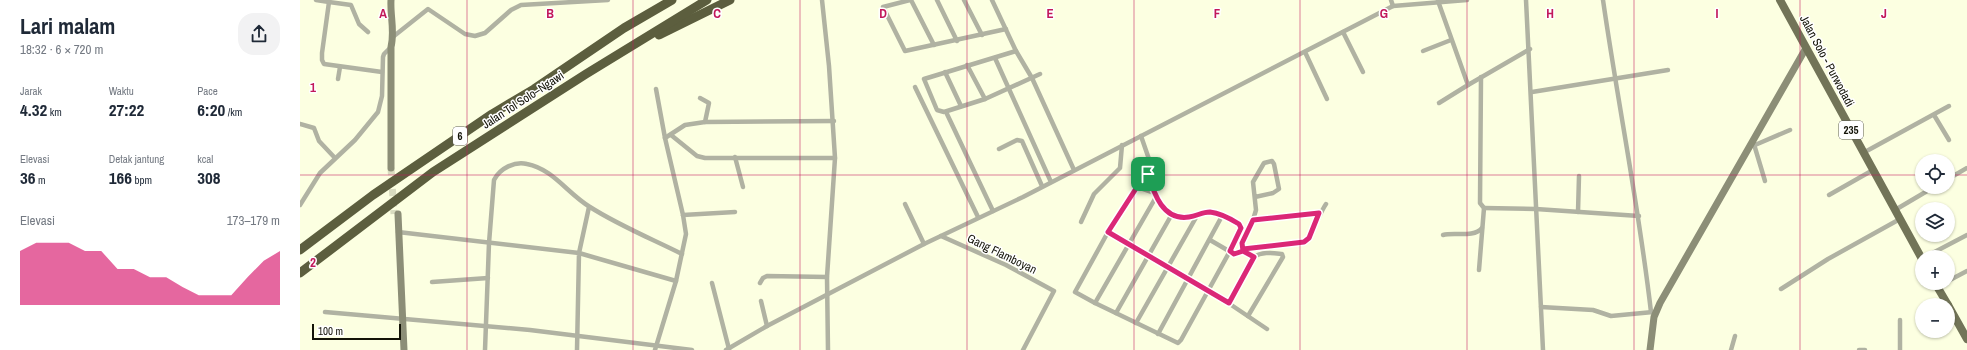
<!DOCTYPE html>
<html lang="id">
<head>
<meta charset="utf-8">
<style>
  body { margin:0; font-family:"Archivo Narrow",sans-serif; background:#f2f2f3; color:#1f2937; height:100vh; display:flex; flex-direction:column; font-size:15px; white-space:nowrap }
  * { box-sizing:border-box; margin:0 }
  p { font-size:13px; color:#747a83 }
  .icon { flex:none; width:22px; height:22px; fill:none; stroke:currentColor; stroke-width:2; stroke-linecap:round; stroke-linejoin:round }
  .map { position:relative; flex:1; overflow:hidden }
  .panel { display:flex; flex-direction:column; background:#fff; width:300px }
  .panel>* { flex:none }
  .buttons { position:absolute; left:1615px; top:154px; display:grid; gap:8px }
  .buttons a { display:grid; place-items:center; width:40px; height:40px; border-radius:50%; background:#fff; box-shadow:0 1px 3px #0004; font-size:20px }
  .scale { position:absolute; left:12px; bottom:10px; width:89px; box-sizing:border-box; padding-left:4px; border:2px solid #131307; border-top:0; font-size:11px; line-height:14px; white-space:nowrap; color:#131307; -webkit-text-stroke:3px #fff; paint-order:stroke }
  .pin { position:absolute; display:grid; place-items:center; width:34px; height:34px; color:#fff; margin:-17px; border-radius:8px; box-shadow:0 2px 6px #0006 }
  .round { display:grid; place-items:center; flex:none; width:42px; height:42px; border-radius:16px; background:#f2f2f3 }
  .overview { display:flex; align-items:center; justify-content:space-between; height:68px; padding:0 20px }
  h1 { font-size:22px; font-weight:700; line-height:30px }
  .stats { display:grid; grid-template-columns:repeat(3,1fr); gap:6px; height:68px; padding:4px 20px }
  .stats div { display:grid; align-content:center }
  .stats b { font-size:17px; font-weight:700 }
  .stats small { font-size:11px; font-weight:400 }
  .stats p { font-size:11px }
  .chart { height:112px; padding:8px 20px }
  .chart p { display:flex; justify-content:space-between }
  .chart svg { width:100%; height:72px; margin-top:4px; fill:#db2777; opacity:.7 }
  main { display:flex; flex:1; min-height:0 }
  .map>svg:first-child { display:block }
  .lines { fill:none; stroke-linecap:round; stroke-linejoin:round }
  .secondary-tunnel { stroke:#d9dcc0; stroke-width:7; stroke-dasharray:7 3.5; stroke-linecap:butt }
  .street { stroke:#b0b2a2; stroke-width:4.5 }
  .secondary { stroke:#8c8e77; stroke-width:7 }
  .primary { stroke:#727458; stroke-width:8 }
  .highway { stroke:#5c5e3e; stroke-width:9 }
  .route-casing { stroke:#fff; stroke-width:8 }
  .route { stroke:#db2777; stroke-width:5 }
  .grid { fill:none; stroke:#c2185b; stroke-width:1; stroke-opacity:0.55 }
  .labels { text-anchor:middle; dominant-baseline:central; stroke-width:3; stroke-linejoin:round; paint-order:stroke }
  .shield { fill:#fff; stroke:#5a5a51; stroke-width:1 }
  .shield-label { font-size:11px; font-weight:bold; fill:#131307 }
  .street-label { font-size:12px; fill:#131307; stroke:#fff }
  .grid-label { font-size:13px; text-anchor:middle; font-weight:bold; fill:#c2185b; stroke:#fff; stroke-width:3; stroke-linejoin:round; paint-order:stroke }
</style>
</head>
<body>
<main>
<section class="panel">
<div class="overview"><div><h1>Lari malam</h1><p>18:32 · 6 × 720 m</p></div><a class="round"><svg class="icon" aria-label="share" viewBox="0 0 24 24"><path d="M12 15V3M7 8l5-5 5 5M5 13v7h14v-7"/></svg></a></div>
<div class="stats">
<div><p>Jarak</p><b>4.32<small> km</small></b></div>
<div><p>Waktu</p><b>27:22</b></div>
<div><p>Pace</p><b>6:20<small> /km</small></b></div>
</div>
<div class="stats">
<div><p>Elevasi</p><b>36<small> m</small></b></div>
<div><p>Detak jantung</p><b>166<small> bpm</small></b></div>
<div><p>kcal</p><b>308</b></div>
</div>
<div class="chart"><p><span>Elevasi</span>173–179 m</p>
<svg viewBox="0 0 160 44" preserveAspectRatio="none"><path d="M0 44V11L10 6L20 6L30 6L40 11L50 11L60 22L70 22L80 27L90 27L100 33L110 38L120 38L130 38L140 27L150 17L160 11V44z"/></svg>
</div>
</section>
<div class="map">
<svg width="1667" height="350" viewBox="0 0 1667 350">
  <rect width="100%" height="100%" fill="#fcffe1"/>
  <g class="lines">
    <path class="secondary-tunnel" d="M91 168 94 214"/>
    <g class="street">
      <path d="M16 0 29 2 22 53V60L24 64 82 72"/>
      <path d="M522 0 529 66 535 158 527 277 528 350"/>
      <path d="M610 0 583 7 605 51 706 29"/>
      <path d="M611 0 634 45"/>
      <path d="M637 0 657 41"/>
      <path d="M664 0 682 35"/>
      <path d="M692 0 716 51 732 78 774 170"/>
      <path d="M1091 0 1093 6"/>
      <path d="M1226 0 1243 350"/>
      <path d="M1303 0C1318 104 1339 207 1351 312"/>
      <path d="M1138 1 1168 85 1230 49"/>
      <path d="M29 2 51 5 59 24 68 32"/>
      <path d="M1043 32 1063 72"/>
      <path d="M94 36 128 9 165 34 175 36 185 33 211 10 221 5 308 0"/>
      <path d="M716 51 624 79 637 110 644 112 685 99 740 74"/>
      <path d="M1123 51 1151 40"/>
      <path d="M1005 52 1027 99"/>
      <path d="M695 58 751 182"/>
      <path d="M667 65 685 99"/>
      <path d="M645 72 661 106"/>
      <path d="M38 79 40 67"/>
      <path d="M615 87 678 217"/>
      <path d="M1232 92 1368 70"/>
      <path d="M400 98 409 103 405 122"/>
      <path d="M1139 103 1168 85"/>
      <path d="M647 114 693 211"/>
      <path d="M1634 115 1649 140"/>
      <path d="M0 124 14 128 19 141 35 158"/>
      <path d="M371 135 397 156 405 158H535"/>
      <path d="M841 136 850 162 847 175 856 197 866 211 883 217 902 213H915L932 220 941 226 930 251 881 340 878 343 795 303 775 292 808 232 847 175"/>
      <path d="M365 138 385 125 405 122 534 121"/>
      <path d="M1453 141 1465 181"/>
      <path d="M1455 145 1490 130"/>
      <path d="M699 149 717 140 722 141 742 186"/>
      <path d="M1563 153 1649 106"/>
      <path d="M435 157 443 187"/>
      <path d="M1648 179 1667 168"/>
      <path d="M837 187 854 193"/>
      <path d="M1529 195 1573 170"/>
      <path d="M605 204 624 244"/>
      <path d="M0 205 20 173 55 140 78 112 82 96 83 57 84 54 91 47"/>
      <path d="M289 207 279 253 376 281"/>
      <path d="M1184 208 1236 209 1339 216"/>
      <path d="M1595 210 1634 187"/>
      <path d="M1278 212 1279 176"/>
      <path d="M383 215 435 212"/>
      <path d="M953 220 956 210 953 182 964 163 972 161 974 164 979 189 973 193 955 197"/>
      <path d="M781 222 794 194 820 168 822 145"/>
      <path d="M98 232 279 253 277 350"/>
      <path d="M808 232 909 290 967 329"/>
      <path d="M1143 235C1154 232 1174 238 1182 228"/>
      <path d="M641 236 706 265 754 291 723 350"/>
      <path d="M910 240 934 254 943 251"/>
      <path d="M943 249 1004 242C1012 236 1019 214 1026 204"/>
      <path d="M943 251 942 243 953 220 1019 213"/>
      <path d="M1625 257 1667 235"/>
      <path d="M1179 270 1184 208 1180 203 1181 77"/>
      <path d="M1648 281 1667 271"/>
      <path d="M132 282 188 278"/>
      <path d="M412 283 429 349"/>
      <path d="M460 283 463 278 467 276 527 277"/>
      <path d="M1637 286 1643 283"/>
      <path d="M1481 289 1528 259 1600 219"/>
      <path d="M461 301 467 326"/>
      <path d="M795 303 856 197"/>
      <path d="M929 303 954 257 943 251"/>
      <path d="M1241 307 1293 310 1311 316 1353 312"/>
      <path d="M25 312 230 330 392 350"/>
      <path d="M816 313 872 214"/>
      <path d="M948 316 983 257 982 254C973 253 962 251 954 257"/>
      <path d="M1600 320V350"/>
      <path d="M836 323 898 214"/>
      <path d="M858 334 922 216"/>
      <path d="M185 350 189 243 194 180C200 168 215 161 227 164 253 169 268 194 290 207 318 225 352 239 382 254"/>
      <path d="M355 350 376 281 386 234 383 215 365 138 356 89"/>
      <path d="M426 350 467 326 624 244 723 197 1093 6 1167 0"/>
      <path d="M1431 350 1435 336"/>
      <path d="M1559 350H1565"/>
    </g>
    <g class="secondary">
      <path d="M91 168V47C95 31 90 16 91 0"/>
      <path d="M98 214 104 350"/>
      <path d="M1350 350 1354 317 1360 303 1506 48"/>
    </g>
    <g class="primary">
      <path d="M1480 0 1622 259"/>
      <path d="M1635 283 1648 305"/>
      <path d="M1648 305 1667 339"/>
    </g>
    <g class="highway">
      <path d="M359 35 430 0"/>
      <path d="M0 250 73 195 192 114 234 89 324 28 372 0"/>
      <path d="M0 273 133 172 286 74 407 0"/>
    </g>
  </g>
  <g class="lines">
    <defs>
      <path id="route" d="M848 174C854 194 863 221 889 217 897 216 902 212 910 212 920 213 931 219 939 224L941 228 930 251 934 254 943 251 942 243 953 220 1019 213 1009 238 1004 242 943 249V251L954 257 929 303 808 232 837 187 848 174"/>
    </defs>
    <use href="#route" class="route-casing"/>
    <use href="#route" class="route"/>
  </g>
  <path class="grid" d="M167 0V350M333 0V350M500 0V350M667 0V350M834 0V350M1000 0V350M1167 0V350M1334 0V350M1500 0V350M0 175H1622M1648 175H1667"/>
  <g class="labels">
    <g class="shield">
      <rect x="1539" y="121" width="24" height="18" rx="3"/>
      <rect x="153" y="127" width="14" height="18" rx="3"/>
    </g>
    <g class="shield-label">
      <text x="1551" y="130">235</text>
      <text x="160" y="136">6</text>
    </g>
    <g class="street-label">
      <text transform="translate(1527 61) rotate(62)">Jalan Solo - Purwodadi</text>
      <text transform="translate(223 100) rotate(-33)">Jalan Tol Solo–Ngawi</text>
      <text transform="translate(702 254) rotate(26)">Gang Flamboyan</text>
    </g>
  </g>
  <g class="grid-label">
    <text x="83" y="18">A</text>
    <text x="250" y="18">B</text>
    <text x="417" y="18">C</text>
    <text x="583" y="18">D</text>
    <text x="750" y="18">E</text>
    <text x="917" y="18">F</text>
    <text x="1084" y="18">G</text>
    <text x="1250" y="18">H</text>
    <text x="1417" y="18">I</text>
    <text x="1584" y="18">J</text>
    <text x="13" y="92">1</text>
    <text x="13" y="267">2</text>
  </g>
</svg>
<div class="buttons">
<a><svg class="icon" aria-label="locate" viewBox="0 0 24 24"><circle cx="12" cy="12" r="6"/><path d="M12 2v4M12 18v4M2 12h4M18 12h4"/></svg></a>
<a><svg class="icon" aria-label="layers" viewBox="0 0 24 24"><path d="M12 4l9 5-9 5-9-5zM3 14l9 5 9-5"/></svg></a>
<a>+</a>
<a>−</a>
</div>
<div class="scale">100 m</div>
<div class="pin" style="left:848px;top:174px;background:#1e9e55"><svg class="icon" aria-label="arrive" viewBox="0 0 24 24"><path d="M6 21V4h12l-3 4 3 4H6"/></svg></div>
</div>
</main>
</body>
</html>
